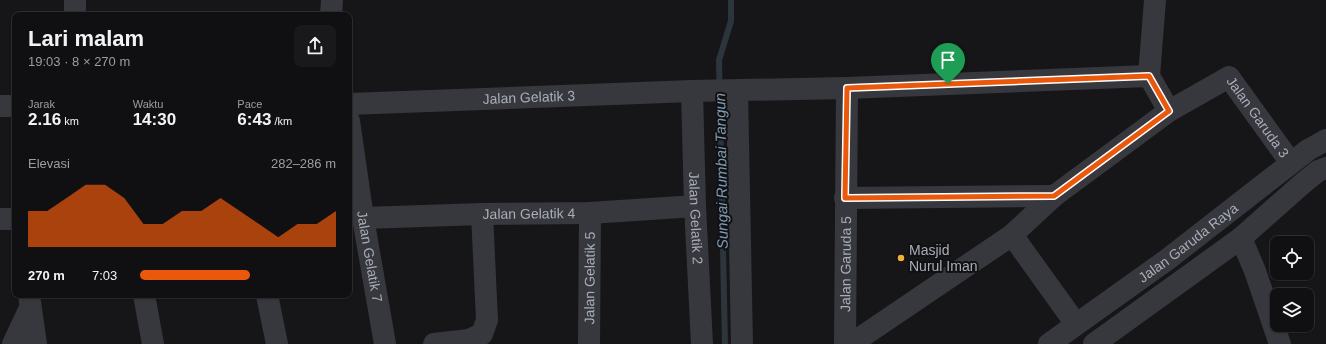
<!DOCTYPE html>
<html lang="id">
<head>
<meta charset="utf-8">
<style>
  body { margin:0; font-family:Helvetica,sans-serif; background:#19191b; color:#f1f3f6; height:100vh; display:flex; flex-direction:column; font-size:15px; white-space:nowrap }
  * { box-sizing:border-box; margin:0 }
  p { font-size:13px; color:#9c9d9f }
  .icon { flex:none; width:22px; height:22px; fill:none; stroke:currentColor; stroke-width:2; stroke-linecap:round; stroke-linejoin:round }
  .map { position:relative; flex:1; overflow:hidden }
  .side { position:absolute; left:12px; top:12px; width:340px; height:286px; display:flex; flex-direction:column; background:#101012; border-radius:8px; box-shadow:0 1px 3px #0004,0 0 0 1px #303032 }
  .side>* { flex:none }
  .tools { position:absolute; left:1270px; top:236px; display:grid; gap:8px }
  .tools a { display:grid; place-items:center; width:44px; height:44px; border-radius:8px; background:#101012; box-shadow:0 1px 3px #0004,0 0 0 1px #303032; font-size:20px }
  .pin { position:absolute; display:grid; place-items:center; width:34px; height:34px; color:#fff; margin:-41px -17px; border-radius:50% 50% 50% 0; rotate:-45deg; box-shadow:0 0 4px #0007 }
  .pin .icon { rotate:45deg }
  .round { display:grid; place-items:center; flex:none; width:42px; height:42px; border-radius:8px; background:#19191b }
  .headline { display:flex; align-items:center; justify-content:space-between; height:68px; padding:0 16px }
  h1 { font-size:22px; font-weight:700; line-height:30px }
  .metrics { display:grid; grid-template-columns:repeat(3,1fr); gap:6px; height:68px; padding:4px 16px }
  .metrics div { display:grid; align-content:center }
  .metrics b { font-size:17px; font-weight:700 }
  .metrics small { font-size:11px; font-weight:400 }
  .metrics p { font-size:11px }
  .chart { height:112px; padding:8px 16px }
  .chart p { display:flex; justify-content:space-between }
  .chart svg { width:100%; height:72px; margin-top:4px; fill:#ea580c; opacity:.7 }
  ul { padding:0 16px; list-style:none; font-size:13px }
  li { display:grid; grid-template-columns:64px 48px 1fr; align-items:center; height:30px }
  li i { height:10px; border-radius:5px; background:#ea580c }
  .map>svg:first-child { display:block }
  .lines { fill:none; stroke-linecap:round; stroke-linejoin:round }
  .stream { stroke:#2c353c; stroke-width:6 }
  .minor { stroke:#37383d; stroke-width:22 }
  .route-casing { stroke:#fff; stroke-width:8 }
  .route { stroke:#ea580c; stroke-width:5 }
  .poi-dot { fill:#f2b134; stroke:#111113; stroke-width:1.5 }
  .labels { text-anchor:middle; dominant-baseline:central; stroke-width:4; stroke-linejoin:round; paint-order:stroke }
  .street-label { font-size:14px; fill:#a8adb8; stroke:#111113 }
  .poi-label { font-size:14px; fill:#a8adb8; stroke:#111113; text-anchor:start }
  .water-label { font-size:15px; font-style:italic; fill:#7f9bb3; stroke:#111113 }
</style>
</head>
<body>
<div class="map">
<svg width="1326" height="344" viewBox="0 0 1326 344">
  <rect width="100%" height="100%" fill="#161618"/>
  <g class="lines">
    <path class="stream" d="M725 344 719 60 731 21V0"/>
    <g class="minor">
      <path d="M75 15V0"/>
      <path d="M331 15 332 0"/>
      <path d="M1149 76 1155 0"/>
      <path d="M1149 76 1169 111"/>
      <path id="s1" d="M692 91 695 206 702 344"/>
      <path d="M737 91 742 344"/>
      <path id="s2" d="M349 104 692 91 847 88 1149 76"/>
      <path d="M0 106H15"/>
      <path id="s3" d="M349 121 363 218 385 344"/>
      <path d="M845 198 1054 196"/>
      <path id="s4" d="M363 218 482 214 590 213 695 206"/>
      <path d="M0 219H15"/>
      <path d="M1012 235 1076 324"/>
      <path d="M1241 238 1255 271 1280 344"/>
      <path d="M29 295 36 344"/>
      <path d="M144 295 153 344"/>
      <path d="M267 295 277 344"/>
      <path d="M13 344 30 308"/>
      <path d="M434 344 469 340 482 334 487 320 482 214"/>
      <path id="s5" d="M589 344 590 213"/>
      <path id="s6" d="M845 344 847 88"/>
      <path id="s7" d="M851 344 1012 235 1054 196 1169 111 1229 77 1291 163"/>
      <path id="s8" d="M1049 344 1168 259 1308 150 1326 140"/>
      <path d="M1094 344 1241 238 1302 184 1318 171 1326 168"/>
    </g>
  </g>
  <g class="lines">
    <defs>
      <path id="route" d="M1149 76 1169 111 1054 196 845 198 847 88Z"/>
    </defs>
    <use href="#route" class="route-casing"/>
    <use href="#route" class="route"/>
  </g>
  <circle class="poi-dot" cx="901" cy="258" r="4"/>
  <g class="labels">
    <g class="street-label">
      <text stroke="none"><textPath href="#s2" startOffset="180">Jalan Gelatik 3</textPath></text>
      <text stroke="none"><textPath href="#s7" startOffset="513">Jalan Garuda 3</textPath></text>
      <text stroke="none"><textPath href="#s4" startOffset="166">Jalan Gelatik 4</textPath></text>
      <text stroke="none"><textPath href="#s1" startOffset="127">Jalan Gelatik 2</textPath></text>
      <text stroke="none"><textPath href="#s8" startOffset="172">Jalan Garuda Raya</textPath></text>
      <text stroke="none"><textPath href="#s3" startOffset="137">Jalan Gelatik 7</textPath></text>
      <text stroke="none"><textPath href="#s6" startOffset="80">Jalan Garuda 5</textPath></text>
      <text stroke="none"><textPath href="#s5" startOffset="66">Jalan Gelatik 5</textPath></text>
    </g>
    <g class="poi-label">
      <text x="909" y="250">Masjid<tspan x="909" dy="16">Nurul Iman</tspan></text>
    </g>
    <g class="water-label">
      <text transform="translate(721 171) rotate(-91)">Sungai Rumbai Tangun</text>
    </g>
  </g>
</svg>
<div class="tools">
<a><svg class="icon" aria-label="locate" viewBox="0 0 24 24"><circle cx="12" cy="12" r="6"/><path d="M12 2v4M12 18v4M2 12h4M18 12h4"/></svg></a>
<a><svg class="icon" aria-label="layers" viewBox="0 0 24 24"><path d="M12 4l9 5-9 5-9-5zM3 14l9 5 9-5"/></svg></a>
</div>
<div class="pin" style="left:948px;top:84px;background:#1e9e55"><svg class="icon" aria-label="arrive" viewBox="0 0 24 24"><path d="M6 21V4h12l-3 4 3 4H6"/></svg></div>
<section class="side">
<div class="headline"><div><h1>Lari malam</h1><p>19:03 · 8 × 270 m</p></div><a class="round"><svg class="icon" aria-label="share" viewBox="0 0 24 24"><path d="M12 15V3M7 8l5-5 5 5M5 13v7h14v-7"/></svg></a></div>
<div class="metrics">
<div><p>Jarak</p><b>2.16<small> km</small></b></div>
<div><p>Waktu</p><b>14:30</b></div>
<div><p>Pace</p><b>6:43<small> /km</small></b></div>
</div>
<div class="chart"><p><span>Elevasi</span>282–286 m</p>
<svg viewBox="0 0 160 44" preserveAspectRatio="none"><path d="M0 44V22L10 22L20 14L30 6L40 6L50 14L60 30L70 30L80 22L90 22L100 14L110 22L120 30L130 38L140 30L150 30L160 22V44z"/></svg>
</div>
<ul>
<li><b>270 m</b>7:03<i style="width:56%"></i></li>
</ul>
</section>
</div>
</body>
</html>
